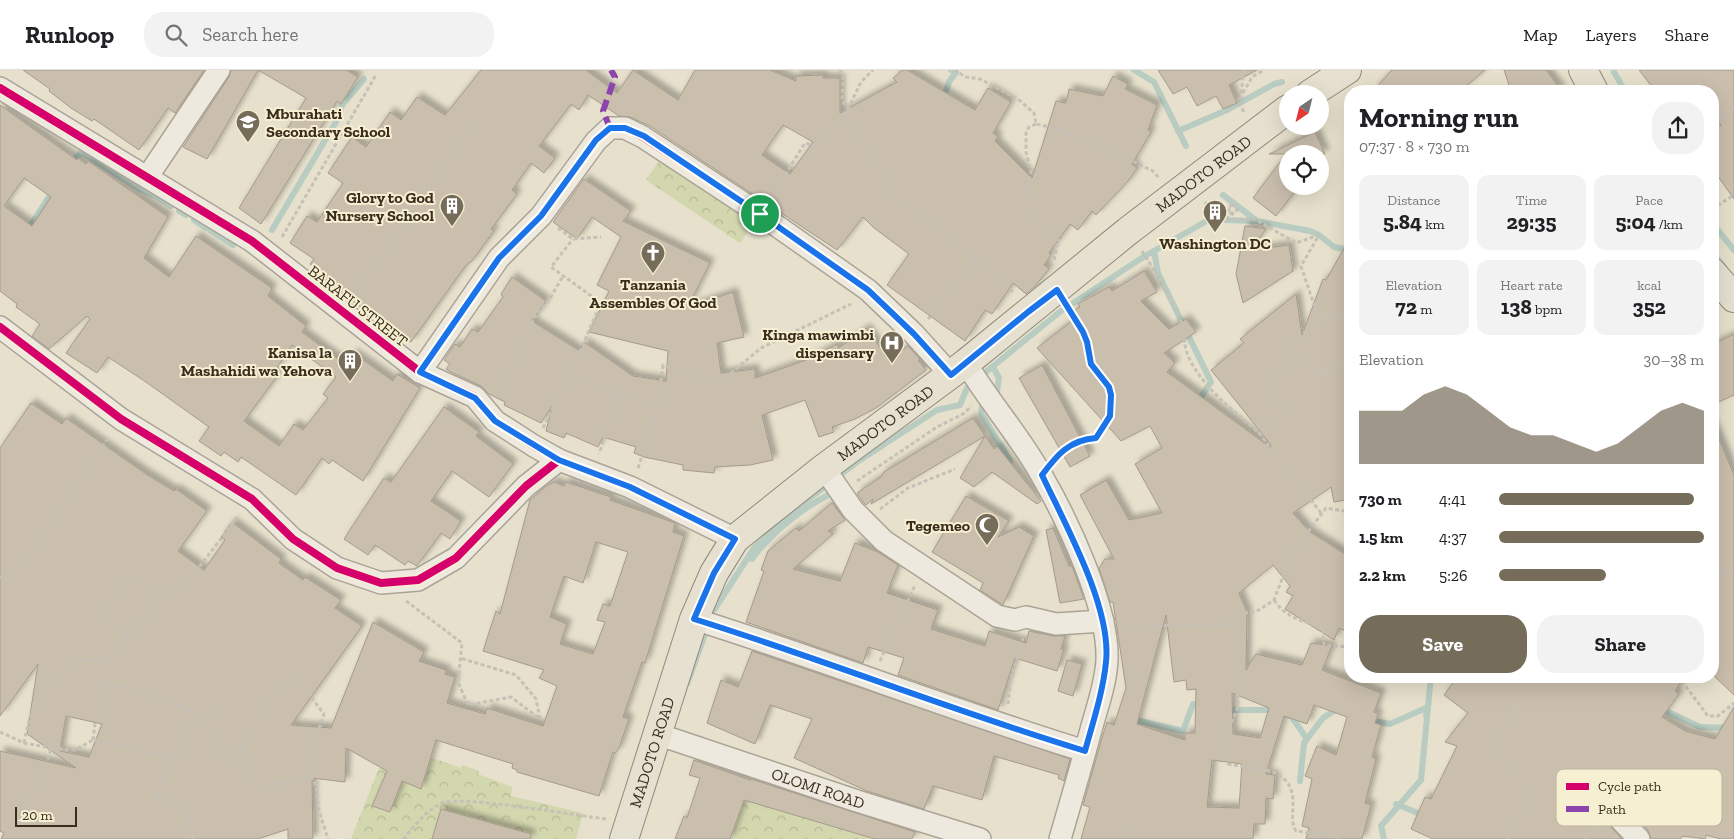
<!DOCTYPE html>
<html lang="en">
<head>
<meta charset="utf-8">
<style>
  body { margin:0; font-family:"Zilla Slab",serif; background:#f2f2f2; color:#202124; height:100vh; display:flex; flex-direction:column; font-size:19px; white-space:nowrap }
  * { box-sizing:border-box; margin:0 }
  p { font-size:16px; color:#757577 }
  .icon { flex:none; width:28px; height:28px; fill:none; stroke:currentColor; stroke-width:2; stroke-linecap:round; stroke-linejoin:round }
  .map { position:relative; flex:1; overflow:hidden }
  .details { position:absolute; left:1344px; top:15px; width:375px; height:598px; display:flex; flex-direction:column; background:#fff; border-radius:20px; box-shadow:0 5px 20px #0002 }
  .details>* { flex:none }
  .needle { width:32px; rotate:215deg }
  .controls { position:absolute; left:1279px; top:15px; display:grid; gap:10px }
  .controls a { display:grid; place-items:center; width:50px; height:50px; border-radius:50%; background:#fff; box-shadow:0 5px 20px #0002; font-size:25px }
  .scale { position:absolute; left:15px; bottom:12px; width:62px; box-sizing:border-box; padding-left:5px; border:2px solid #3a2d1d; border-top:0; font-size:14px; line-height:18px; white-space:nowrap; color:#3a2d1d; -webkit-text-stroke:4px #f7efd2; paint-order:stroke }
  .pin { position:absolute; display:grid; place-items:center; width:42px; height:42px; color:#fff; margin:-21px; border:2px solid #fff; border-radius:50%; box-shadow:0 1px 5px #0007 }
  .round { display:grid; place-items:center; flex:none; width:52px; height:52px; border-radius:20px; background:#f2f2f2 }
  .overview { display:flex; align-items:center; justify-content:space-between; height:85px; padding:0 15px }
  h1 { font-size:28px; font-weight:700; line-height:38px }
  .figures { display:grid; grid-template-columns:repeat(3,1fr); gap:8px; height:85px; padding:5px 15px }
  .figures div { display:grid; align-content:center; border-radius:12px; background:#f2f2f2; text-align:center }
  .figures b { font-size:21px; font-weight:700 }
  .figures small { font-size:14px; font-weight:400 }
  .figures p { font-size:14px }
  .chart { height:140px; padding:10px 15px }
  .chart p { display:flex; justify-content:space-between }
  .chart svg { width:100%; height:90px; margin-top:5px; fill:#766c5a; opacity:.7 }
  .primary-button { display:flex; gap:10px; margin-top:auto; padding:10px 15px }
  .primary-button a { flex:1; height:58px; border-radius:20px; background:#766c5a; color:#fff; font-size:20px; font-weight:700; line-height:58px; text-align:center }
  .primary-button a+a { background:#f2f2f2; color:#202124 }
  ul { padding:0 15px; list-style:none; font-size:16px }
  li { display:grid; grid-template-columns:80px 60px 1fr; align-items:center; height:38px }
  li i { height:12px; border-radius:6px; background:#766c5a }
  header { display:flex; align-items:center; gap:30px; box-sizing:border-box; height:70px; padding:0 25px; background:#fff; border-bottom:1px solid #e0e0e0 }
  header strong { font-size:24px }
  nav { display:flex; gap:28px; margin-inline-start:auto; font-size:18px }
  .search { width:350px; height:45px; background:#f2f2f2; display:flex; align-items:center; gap:12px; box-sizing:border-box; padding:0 18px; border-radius:20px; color:#757577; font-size:19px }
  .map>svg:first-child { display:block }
  .forest { fill:url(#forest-crowns) }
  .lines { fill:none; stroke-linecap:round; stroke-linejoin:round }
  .stream { stroke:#b8ccc1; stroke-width:6 }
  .building { fill:#cabead; stroke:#a69b8b; fill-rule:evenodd; filter:url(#shadow) }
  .minor-casing { stroke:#aba496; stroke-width:24 }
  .major-casing { stroke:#918a7c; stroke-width:30 }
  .path { stroke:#c6c1b6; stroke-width:3; stroke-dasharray:4 2.5; stroke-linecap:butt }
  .minor { stroke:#ede9df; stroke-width:21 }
  .major { stroke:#e5e0cf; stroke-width:28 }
  .quiet { stroke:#8e44ad; stroke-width:6; stroke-dasharray:12 6; stroke-linecap:butt }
  .cycleway-casing { stroke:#f7efd2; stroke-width:11 }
  .cycleway { stroke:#d6006c; stroke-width:8 }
  .route-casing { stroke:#fff; stroke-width:10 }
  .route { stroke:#1a73e8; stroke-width:6 }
  .labels { text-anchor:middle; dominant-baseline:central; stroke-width:4; stroke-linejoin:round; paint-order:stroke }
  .poi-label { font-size:16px; font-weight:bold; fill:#3a2d1d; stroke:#f7efd2; text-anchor:end }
  .street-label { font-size:16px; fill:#3a2d1d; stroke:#f7efd2 }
  .key { fill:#f7efd2; stroke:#beb59c; stroke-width:1 }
  .key-label { font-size:14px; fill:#3a2d1d }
</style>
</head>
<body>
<header>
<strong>Runloop</strong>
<div class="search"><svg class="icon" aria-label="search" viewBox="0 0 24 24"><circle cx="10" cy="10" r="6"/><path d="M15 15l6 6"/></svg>Search here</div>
<nav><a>Map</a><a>Layers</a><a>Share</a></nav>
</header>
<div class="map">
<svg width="1734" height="769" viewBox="0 0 1734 769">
  <defs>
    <pattern id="forest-crowns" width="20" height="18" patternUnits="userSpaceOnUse" patternTransform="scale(1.25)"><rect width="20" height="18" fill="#d3d7ae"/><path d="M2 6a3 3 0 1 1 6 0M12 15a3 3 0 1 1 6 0" fill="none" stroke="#b6b995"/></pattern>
    <filter id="shadow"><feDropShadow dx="4.5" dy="-4.5" stdDeviation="2.5" flood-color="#0004"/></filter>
  </defs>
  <rect width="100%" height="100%" fill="#e6e0cc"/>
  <g class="forest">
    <path d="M661 88 755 151 740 173 646 110Z"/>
    <path d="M396 675 461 698 463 695 479 701 478 704 512 717 511 726 583 743 576 769H351L379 698 384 699Z"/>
    <path d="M744 728 875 769H730Z"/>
  </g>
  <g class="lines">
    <g class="stream">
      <path d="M1134 0 1154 12 1186 76"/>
      <path d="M1614 2 1625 21"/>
      <path d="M943 30 949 12 956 2 951 0"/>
      <path d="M1178 61 1227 40 1274 14 1282 12"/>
      <path d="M71 94 81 82 138 118 157 127"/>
      <path d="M1223 125 1257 151 1310 161 1319 165 1334 177 1343 179 1350 176"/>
      <path d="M160 129 171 136"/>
      <path d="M179 141 186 145"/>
      <path d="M1221 145 1225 150 1256 151"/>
      <path d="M194 150 206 158"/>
      <path d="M1712 153 1734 180"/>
      <path d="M210 160 233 175"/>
      <path d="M272 160 337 50 342 35 364 9"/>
      <path d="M27 161 54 119"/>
      <path d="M1154 181 1158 203 1211 312 1197 333"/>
      <path d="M1712 182 1724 197"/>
      <path d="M993 297 999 308 996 328"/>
      <path d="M987 301 1061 241 1145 186 1212 148"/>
      <path d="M982 337 981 343 1010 391 1006 394"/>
      <path d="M752 489C771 463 800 440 828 425L831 416"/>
      <path d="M714 540 754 478 789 444 857 392 937 340 960 335 967 318"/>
      <path d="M687 614 707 559"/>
      <path d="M1660 638 1700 657 1734 658"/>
      <path d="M1226 640H1275"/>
      <path d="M1287 645 1291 646 1307 669"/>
      <path d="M1131 649 1183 661 1193 634 1203 636"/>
      <path d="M1368 650 1390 654 1428 637 1426 645"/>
      <path d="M1300 711 1304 673 1323 648 1338 638"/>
      <path d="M1396 734 1425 746"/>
      <path d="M1384 769 1381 756 1421 710 1431 606"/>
    </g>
  </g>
  <g class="building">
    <path d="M23 0H204L175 43 168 38 139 80 94 49 92 51 71 38 49 21 50 19Z"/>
    <path d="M231 0H346L358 7 341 34 337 31 261 154 239 138 306 28 258 0 207 89 183 77 229 7Z"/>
    <path d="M481 0H586L617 23 633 0 678 30 695 0H770L796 11V6L823 5V8H840V43L897 12 893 8 903 0H907L975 40 988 18 1011 32 993 63 998 67 995 71 1032 108 1056 31 1066 33 1069 19 1103 26 1113 6 1128 14 1125 19 1157 35 1148 60 1151 62 1132 94 1137 98 1129 110 1096 145 1092 141 1078 160 1070 154 1049 183 1051 185 1044 195 1049 199 1036 215 1026 224 1013 213 992 244 985 240 965 271 887 215 909 184 874 158 863 147 837 180 650 56 630 47 619 46 588 25 579 40 571 34 539 76 555 88 544 103 531 93 512 120 517 124 491 159 494 161 472 191 466 195 411 272 322 210 325 204 310 194 314 189 290 173 307 146 317 152 343 113 328 103 352 67 366 77 390 42 401 50 417 27 445 45ZM783 55 813 72 790 104 762 85Z"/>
    <path d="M1158 0H1257L1229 15 1237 33 1223 39 1216 26 1197 36 1187 17 1173 24Z"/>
    <path d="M1392 0H1485L1460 21H1373Z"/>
    <path d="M1504 0H1546L1562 21H1511Z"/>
    <path d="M1639 0H1734V129L1712 98V62L1721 55 1712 45V21H1655Z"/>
    <path d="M0 35 77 90 78 88 86 94 88 91 168 147 144 188 169 207 196 166 272 218 268 226 306 256 302 262 345 294 353 283 393 311 397 304 420 318 363 411 332 390 329 394 322 388 296 425 241 387 238 392 224 382 221 386 199 371 209 357 143 310 108 287 97 303 66 283 90 249 87 246 49 279 32 266 40 254 16 237 17 234 0 221ZM24 108 51 127 32 156 4 136ZM292 275 336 307 323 324 328 328 303 360 294 354 279 376 244 351 278 305 274 302Z"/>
    <path d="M1315 62 1325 84H1288V116H1299L1276 146 1253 128 1286 84H1269Z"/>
    <path d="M584 109 631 141 623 151 710 193 688 237 733 222 744 267 717 273 721 303 755 299V308L806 290 837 274 839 278 866 258 889 290 908 276 920 289 918 290 926 300 876 338 855 349 832 357 834 362 819 367 805 330 762 345 773 390 750 395 715 397 714 403 683 400V395L644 387 634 383 636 377 603 367 598 377 566 363 564 368 546 361 552 336 541 353 504 335 505 332 489 324 481 316 451 302 446 299 450 294 444 290 455 274 460 277 472 259 478 262 503 227 501 224 512 207 546 231 532 251 580 281 584 272 633 306 666 311 668 281 589 262 609 221 597 215 621 167 592 147 577 169 553 152Z"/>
    <path d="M1245 156 1266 159 1250 180 1289 175 1293 201 1243 233 1236 204Z"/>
    <path d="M1350 168V429L1334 432 1331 417 1293 443 1310 462 1350 487V563L1339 558 1334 570 1285 539 1293 526 1286 522 1290 516 1273 495 1239 523 1247 542 1246 600 1256 584 1302 595 1311 573 1332 576 1322 600 1381 623 1374 642 1378 644 1375 653 1381 655 1372 687 1376 689 1365 733 1371 735 1362 769H1306L1309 758 1302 756 1312 709 1305 706 1317 676 1336 685 1347 647 1314 635 1307 654 1284 646 1266 704 1275 705 1273 729 1266 728 1265 754H1254L1253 769H1081L1090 737 1083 735 1102 668 1107 652 1114 655 1126 618 1113 532H1110L1099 498 1105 489H1114L1080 425 1106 410 1129 450 1162 443 1135 394 1162 378 1150 356 1121 371 1037 278 1076 248 1072 241 1080 237 1078 234 1109 217 1112 221 1144 201 1157 222 1141 231 1169 259 1186 249 1196 262 1164 283 1175 293 1167 302 1270 377 1271 375 1211 300 1244 273 1240 269 1296 224 1302 265 1323 209 1326 210ZM1166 545 1174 612 1186 610 1187 620 1196 619 1195 663H1185V670L1137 654ZM1232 623 1269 638 1260 668 1233 664ZM1212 690 1242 694 1239 738 1207 737Z"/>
    <path d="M1734 264V325L1712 335V275Z"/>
    <path d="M1042 295 1090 386 1070 397 1019 308Z"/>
    <path d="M31 333 62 354 66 348 146 404 174 421 176 419 207 441 178 481 204 500 225 470 221 467 232 452 281 489 279 493 303 510 305 507 341 530 335 538 362 556 291 655 331 658 373 552 424 582 419 591 446 600 445 604 455 607 447 633 485 644 487 638 543 656 557 616 539 608 544 600 483 581 496 541 500 544 530 430 548 415 554 412 564 416 566 412 611 427 610 430 675 453 673 462 684 466 645 593 642 592 623 647 629 649 619 678 615 683 613 682 599 726 517 702V700L512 698 513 694 436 670 421 719 402 711 390 742 372 736 387 701 346 678 345 712 312 708 313 769H288V759L258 769H1L4 763 0 761V681L76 698 27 664 38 594 0 646V378ZM596 472 628 482 610 536 603 534 597 550 605 552 593 584 560 574 567 554 550 547 564 506 583 513ZM66 646 102 654 89 687 60 681Z"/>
    <path d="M444 337 479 362 476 366 513 394 489 427 452 401 431 431 461 451 450 469 441 463 417 496 408 491 405 495 375 475 368 485 344 469 384 408 391 412Z"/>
    <path d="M973 348 994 379 997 376 1041 431 1037 434 992 402 974 417 960 408 985 366 871 434 873 429 866 435 863 432 857 423 881 407 884 402Z"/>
    <path d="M1712 352 1734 405V625L1712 604Z"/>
    <path d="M966 426 1009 451 998 467 1019 457 1034 466 1003 535 980 520 983 513 932 482Z"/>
    <path d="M832 433 845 450 828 461 833 464 793 499 840 511 855 473 878 482 898 495 887 523 938 540 931 559 985 576 989 561 1026 573 1029 561 1053 566H1065L1061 579H1064L1057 601 1015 588 998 640 898 605 904 588 868 577 863 593 746 552 764 501 761 500 768 481 796 458 799 461Z"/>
    <path d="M1053 458 1069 496H1072L1084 529 1060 533 1046 460Z"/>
    <path d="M752 581 1070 689 1064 711 1058 708 1059 705 994 686 982 730 933 716 924 739 867 721 794 688 812 649 770 635 755 674 707 653 721 610 738 617Z"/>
    <path d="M1067 590 1082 594 1073 626 1058 621Z"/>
    <path d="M1458 606H1672L1681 612 1675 621 1679 624 1662 647 1685 661 1715 669 1734 637V769H1721L1706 765 1705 769 1683 766 1680 769H1651L1648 760 1629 740 1612 717 1601 712 1591 718 1590 726 1609 755 1622 769H1433L1411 759 1425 727 1431 729 1457 676 1445 672 1468 643 1444 625Z"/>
    <path d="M694 690 750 710 751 709 915 762 912 769H875L744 730 730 769H675L684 746 687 748 700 708 689 705Z"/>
    <path d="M441 739 531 764 530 769H432Z"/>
  </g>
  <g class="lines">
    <defs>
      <g id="minor">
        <path d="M0 18 252 171 420 302 475 327 495 351 534 376 559 390 630 417 735 469"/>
        <path d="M148 106 219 0"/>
        <path d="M0 257 121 349 252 429 293 469 337 498 381 513 418 510 456 488 526 416 559 390"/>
        <path d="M966 293C989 332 1020 366 1042 406 1068 451 1109 538 1107 590 1106 612 1098 635 1092 656 1082 694 1071 731 1060 769"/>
        <path d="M420 302 499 188 541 146 596 71 610 58H625L643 67 760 144 868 220 914 264 951 305"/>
        <path d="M824 398 853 440 884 471 997 546 1015 550 1026 547 1056 554 1103 551"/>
        <path d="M694 549C825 590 954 641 1085 681"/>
        <path id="s1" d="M657 664 857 731 980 769"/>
        <path d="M1602 724 1619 748 1639 769"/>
      </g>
      <g id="major">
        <path d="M1583 0 1594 21"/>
        <path d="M1310 24 1347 0"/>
        <path d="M1712 202 1734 228"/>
        <path id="s2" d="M624 769 694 549 714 503 735 469 824 398 966 293 1128 161 1288 39"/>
      </g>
    </defs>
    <use href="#minor" class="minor-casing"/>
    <use href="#major" class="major-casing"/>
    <g class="path">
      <path d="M840 0 843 6 842 31 848 39V54L878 93 895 127 958 172 975 190 928 249"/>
      <path d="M954 0 966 7 980 9 1018 29 1034 43 1036 54C1079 62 1115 83 1153 101L1159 108"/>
      <path d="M1244 0 1240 33 1244 43"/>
      <path d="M1243 23 1252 7 1264 0"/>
      <path d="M1036 54 1029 57 1026 63V82L1031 102 1025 123 1024 144 1058 170 1054 191"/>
      <path d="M1712 54 1734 38"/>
      <path d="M771 127 805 73 816 76 848 39 861 12 873 0"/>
      <path d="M1205 132 1212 144 1235 134 1217 151 1240 138 1225 150 1255 149 1296 173 1319 165 1301 196 1319 250 1350 245"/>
      <path d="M1712 139 1734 125"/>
      <path d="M558 158 573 169 601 167"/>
      <path d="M282 167 376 5"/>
      <path d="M1142 181C1153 198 1179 239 1183 259 1185 269 1184 278 1189 288 1204 319 1234 341 1259 363"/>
      <path d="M975 190 1014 223"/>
      <path d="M354 225 478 46"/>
      <path d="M1297 288 1290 275 1319 250"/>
      <path d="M569 306 613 322 610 331V352L599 384"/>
      <path d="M613 322 658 336 663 295 719 313 761 278 851 234"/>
      <path d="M500 325 530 264 533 249 549 230 563 206"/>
      <path d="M543 358 579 284 601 233 551 197 573 169"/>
      <path d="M1054 389C1064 376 1081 369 1096 368L1110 346 1111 325 1109 317 1091 294 1087 272 1070 239"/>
      <path d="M638 398 658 336"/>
      <path d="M857 411 937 357 965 343 971 336"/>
      <path d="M880 439 908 418 955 399"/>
      <path d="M1321 443 1259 363 1284 339 1267 315 1269 310 1298 288 1318 305 1350 292"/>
      <path d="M0 508 23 496 41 471 53 446 109 367"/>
      <path d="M1712 510 1734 496"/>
      <path d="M1274 530C1286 548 1302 551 1322 557L1324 575 1350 577"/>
      <path d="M406 531 462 573 458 612 468 635 511 627 540 649 536 629 516 605 460 588"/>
      <path d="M1231 553 1234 564 1238 630 1237 640 1229 657 1228 694C1255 700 1294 695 1293 734 1293 743 1291 754 1296 761L1335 766 1338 769"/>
      <path d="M1125 559 1171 555H1225L1231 553 1239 544 1259 540 1274 530 1292 483 1326 438 1350 442"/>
      <path d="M133 565 162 527"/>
      <path d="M880 591 915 515"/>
      <path d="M1678 606 1708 646H1718L1734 633"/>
      <path d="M222 632 205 653C210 668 219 679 224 695L253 662 262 640 277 620 296 607 324 644 314 673 311 706 316 716 319 741 328 769"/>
      <path d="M1008 634 1010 612 1023 568"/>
      <path d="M0 662 24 673 51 678"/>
      <path d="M93 670 100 613 143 622 194 642 181 682 172 687"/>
      <path d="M24 673C31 641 34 619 66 605L71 590 108 589 127 564 95 548 103 535 111 533 128 505 162 527 189 514 200 496 239 445"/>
      <path d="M241 678 257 719 311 706"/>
      <path d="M20 754 29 728 41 715 51 678 75 680 93 670 172 687 156 728C189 733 188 738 193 769"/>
      <path d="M1126 756 1127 769"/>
      <path d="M403 769C414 757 426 740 442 733 460 725 580 746 606 749"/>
      <path d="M1509 769 1505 764 1508 754 1530 735 1531 731 1514 699 1490 673 1523 630"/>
      <path d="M1585 769 1598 751"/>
    </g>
    <use href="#minor" class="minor"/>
    <use href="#major" class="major"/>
    <path class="quiet" d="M610 58 603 41 615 7 611 0"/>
    <defs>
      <g id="cycleway">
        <path d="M0 18 252 171 420 302 475 327 495 351 534 376 559 390 630 417 735 469"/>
        <path d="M0 257 121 349 252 429 293 469 337 498 381 513 418 510 456 488 526 416 559 390"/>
        <path d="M420 302 499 188 541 146 596 71 610 58H625L643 67 760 144 868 220 914 264 951 305"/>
      </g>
    </defs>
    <use href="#cycleway" class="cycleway-casing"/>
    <use href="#cycleway" class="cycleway"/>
  </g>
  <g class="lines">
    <defs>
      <path id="route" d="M610 58H625L644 66 760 144 868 220 914 264 951 305 1028 242 1057 220 1083 262 1087 272 1091 294 1109 317 1111 325 1110 346 1096 368C1069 370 1057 385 1042 405 1065 454 1112 538 1106 592 1103 622 1093 652 1085 681 953 641 825 590 694 549L714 503 735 469 630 417 559 390 495 351 475 328 420 302 499 188 541 146 596 70Z"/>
    </defs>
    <use href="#route" class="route-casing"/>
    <use href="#route" class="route"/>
  </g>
  <defs>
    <symbol id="school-pin" viewBox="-11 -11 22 30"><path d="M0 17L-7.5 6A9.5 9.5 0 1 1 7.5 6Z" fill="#766c5a" stroke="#f7efd2"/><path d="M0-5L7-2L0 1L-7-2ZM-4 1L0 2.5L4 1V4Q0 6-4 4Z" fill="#fff"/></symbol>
    <symbol id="building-pin" viewBox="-11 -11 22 30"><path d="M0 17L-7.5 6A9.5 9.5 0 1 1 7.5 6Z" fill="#766c5a" stroke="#f7efd2"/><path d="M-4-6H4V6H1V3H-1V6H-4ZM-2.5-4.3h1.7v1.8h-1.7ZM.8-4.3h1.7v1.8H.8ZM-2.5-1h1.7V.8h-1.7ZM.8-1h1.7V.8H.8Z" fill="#fff"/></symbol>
    <symbol id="church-pin" viewBox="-11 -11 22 30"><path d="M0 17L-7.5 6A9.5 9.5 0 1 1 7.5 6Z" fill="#766c5a" stroke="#f7efd2"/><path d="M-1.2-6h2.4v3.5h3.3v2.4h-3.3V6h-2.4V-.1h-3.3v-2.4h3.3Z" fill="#fff"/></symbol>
    <symbol id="hospital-pin" viewBox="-11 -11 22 30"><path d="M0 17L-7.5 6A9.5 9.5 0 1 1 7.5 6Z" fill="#766c5a" stroke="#f7efd2"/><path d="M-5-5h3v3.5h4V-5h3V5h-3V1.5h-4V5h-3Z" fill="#fff"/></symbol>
    <symbol id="mosque-pin" viewBox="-11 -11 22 30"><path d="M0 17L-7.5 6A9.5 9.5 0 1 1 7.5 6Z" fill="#766c5a" stroke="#f7efd2"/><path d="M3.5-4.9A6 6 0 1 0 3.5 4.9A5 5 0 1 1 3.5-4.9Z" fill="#fff"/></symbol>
  </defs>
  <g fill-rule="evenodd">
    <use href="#school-pin" x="234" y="38" width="28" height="38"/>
    <use href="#building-pin" x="438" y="122" width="28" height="38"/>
    <use href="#building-pin" x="1201" y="128" width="28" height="38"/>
    <use href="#church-pin" x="639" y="169" width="28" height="38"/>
    <use href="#hospital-pin" x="878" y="259" width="28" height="38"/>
    <use href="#building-pin" x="336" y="277" width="28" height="38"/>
    <use href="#mosque-pin" x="973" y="441" width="28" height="38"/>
  </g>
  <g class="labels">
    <g class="poi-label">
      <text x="266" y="43" text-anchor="start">Mburahati<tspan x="266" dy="18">Secondary School</tspan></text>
      <text x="434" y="127">Glory to God<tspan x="434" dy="18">Nursery School</tspan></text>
      <text x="1215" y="173" text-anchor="middle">Washington DC</text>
      <text x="653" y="214" text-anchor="middle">Tanzania<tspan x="653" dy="18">Assembles Of God</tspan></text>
      <text x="874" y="264">Kinga mawimbi<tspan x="874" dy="18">dispensary</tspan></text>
      <text x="332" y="282">Kanisa la<tspan x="332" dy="18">Mashahidi wa Yehova</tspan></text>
      <text x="970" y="455">Tegemeo</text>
    </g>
    <g class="street-label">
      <text stroke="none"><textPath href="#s2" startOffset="915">MADOTO ROAD</textPath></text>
      <text transform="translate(358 236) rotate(38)">BARAFU STREET</text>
      <text stroke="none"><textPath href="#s2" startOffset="511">MADOTO ROAD</textPath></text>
      <text stroke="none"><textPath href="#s2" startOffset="91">MADOTO ROAD</textPath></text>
      <text stroke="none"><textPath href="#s1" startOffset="170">OLOMI ROAD</textPath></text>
    </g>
  </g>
  <rect x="1556" y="699" width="166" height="57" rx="8" class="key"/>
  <rect x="1566" y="713" width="23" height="7" fill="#d6006c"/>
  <rect x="1566" y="736" width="23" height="6" fill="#8e44ad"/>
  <g class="key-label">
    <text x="1598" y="721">Cycle path</text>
    <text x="1598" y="744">Path</text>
  </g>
</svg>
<div class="controls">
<a><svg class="needle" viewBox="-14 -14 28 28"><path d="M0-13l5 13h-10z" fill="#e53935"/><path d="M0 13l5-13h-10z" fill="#757577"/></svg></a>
<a><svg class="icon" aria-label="locate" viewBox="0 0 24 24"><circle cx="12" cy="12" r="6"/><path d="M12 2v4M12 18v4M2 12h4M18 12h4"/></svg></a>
</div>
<div class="scale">20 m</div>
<div class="pin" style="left:760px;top:144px;background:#1e9e55"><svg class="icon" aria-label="arrive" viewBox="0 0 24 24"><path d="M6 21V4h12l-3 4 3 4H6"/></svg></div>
<section class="details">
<div class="overview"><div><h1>Morning run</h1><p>07:37 · 8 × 730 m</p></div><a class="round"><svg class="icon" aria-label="share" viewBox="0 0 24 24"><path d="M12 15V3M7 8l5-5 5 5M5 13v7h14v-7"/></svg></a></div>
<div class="figures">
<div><p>Distance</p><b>5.84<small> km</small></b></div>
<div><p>Time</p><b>29:35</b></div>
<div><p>Pace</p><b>5:04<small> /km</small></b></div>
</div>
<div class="figures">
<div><p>Elevation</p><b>72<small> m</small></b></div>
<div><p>Heart rate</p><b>138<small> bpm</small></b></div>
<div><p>kcal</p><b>352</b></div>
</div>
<div class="chart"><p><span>Elevation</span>30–38 m</p>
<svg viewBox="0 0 160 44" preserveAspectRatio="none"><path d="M0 44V18L10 18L20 18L30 10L40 6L50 10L60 18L70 26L80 30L90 30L100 34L110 38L120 34L130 26L140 18L150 14L160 18V44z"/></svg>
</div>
<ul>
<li><b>730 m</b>4:41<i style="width:95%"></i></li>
<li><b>1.5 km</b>4:37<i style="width:100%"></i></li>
<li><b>2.2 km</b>5:26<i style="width:52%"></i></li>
</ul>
<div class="primary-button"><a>Save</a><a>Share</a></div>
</section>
</div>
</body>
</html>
